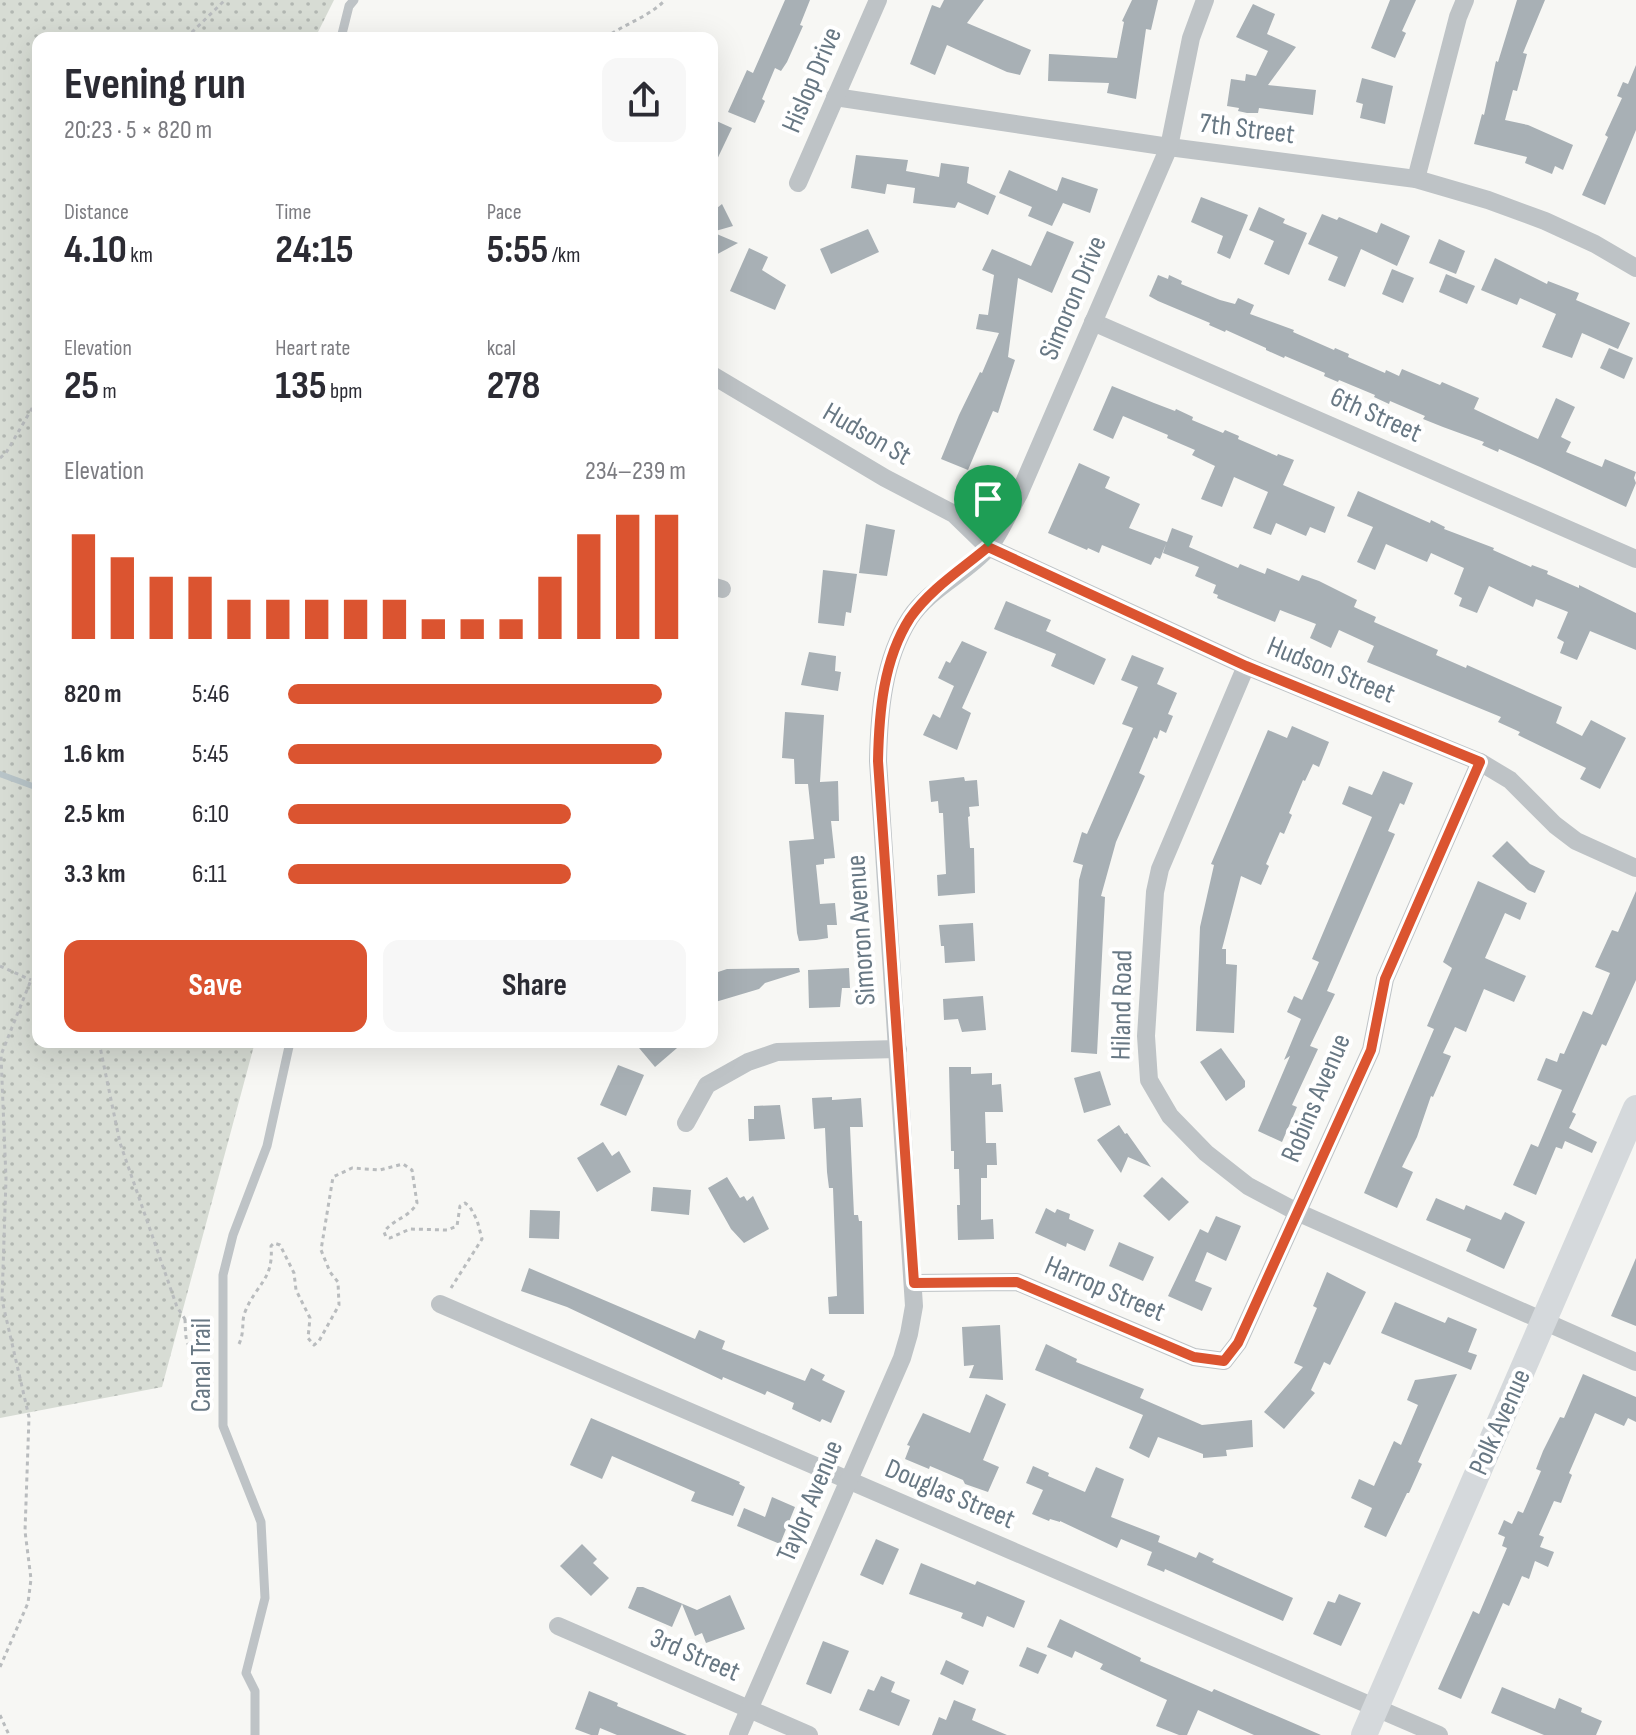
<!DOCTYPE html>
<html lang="en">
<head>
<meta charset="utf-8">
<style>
  body { margin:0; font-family:"Sofia Sans Condensed",sans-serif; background:#f7f7f7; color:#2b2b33; height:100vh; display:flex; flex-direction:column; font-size:30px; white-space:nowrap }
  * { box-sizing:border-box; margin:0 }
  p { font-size:26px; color:#7c7c81 }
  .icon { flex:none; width:44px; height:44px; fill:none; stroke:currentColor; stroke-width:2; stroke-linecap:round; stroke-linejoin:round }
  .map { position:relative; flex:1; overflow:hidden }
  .side { position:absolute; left:32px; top:32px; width:686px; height:1016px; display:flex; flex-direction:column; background:#fff; border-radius:16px; box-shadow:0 8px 32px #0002 }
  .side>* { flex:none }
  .pin { position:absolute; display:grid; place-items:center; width:68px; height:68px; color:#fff; margin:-82px -34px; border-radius:50% 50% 50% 0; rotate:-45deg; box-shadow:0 0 8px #0007 }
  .pin .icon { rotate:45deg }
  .round { display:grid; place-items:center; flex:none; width:84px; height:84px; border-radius:16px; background:#f7f7f7 }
  .head { display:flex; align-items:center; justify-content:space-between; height:136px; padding:0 32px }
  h1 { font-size:44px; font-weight:700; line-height:60px }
  .figures { display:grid; grid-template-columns:repeat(3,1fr); gap:12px; height:136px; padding:8px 32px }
  .figures div { display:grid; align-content:center }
  .figures b { font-size:40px; font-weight:700 }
  .figures small { font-size:22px; font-weight:400 }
  .figures p { font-size:22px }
  .chart { height:224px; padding:16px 32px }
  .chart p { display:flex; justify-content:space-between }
  .chart svg { width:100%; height:144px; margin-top:8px; stroke:#db5430; stroke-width:6 }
  .primary-button { display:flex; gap:16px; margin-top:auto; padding:16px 32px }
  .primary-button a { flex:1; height:92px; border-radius:16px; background:#db5430; color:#fff; font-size:32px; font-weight:700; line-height:92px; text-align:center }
  .primary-button a+a { background:#f7f7f7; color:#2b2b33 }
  ul { padding:0 32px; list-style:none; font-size:26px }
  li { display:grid; grid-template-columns:128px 96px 1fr; align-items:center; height:60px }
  li i { height:20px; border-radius:10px; background:#db5430 }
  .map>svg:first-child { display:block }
  .grass { fill:url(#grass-dots) }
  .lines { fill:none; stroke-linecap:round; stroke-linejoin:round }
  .stream { stroke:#b8c4c8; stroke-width:6 }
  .building { fill:#a8b0b5 }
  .path { stroke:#b9bcbe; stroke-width:3; stroke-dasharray:4 4; stroke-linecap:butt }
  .lane { stroke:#bec3c6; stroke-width:9 }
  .street { stroke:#bec3c6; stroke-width:18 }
  .secondary { stroke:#d5d9dc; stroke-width:26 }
  .route-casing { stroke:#fff; stroke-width:16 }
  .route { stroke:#db5430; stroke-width:10 }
  .labels { text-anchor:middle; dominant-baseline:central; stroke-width:8; stroke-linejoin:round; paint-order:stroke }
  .street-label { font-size:28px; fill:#687884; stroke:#fff }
</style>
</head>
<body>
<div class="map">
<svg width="1636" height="1735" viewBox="0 0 1636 1735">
  <defs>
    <pattern id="grass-dots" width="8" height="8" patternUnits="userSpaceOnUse" patternTransform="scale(2)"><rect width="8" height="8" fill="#d7dcd4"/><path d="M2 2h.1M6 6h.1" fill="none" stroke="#b2b7b2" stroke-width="1.8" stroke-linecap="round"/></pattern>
  </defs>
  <rect width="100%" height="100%" fill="#f7f7f4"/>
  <path class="grass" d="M0 0H334L315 38H38V1042H255L162 1387 0 1418Z"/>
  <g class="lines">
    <path class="stream" d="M0 774 38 788"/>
  </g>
  <g class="building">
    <path d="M785 0H810L800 25 803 26 787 62 781 71 775 68 762 99 765 101 755 123 728 112 747 70 753 73Z"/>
    <path d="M944 0H984L967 23 1031 50 1020 75 1007 72 947 45 935 75 910 64 932 5 940 8Z"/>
    <path d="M1132 0H1158L1151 30 1146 29 1136 99 1107 93 1109 83 1048 81 1049 54 1117 58 1124 22 1122 21Z"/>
    <path d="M1390 0H1416L1402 31 1406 33 1395 58 1371 48Z"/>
    <path d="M1517 0H1545L1523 53 1527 54 1517 91 1513 90 1505 120 1528 125 1573 145 1563 170 1555 166 1552 174 1525 163 1527 157 1474 144 1482 114 1484 115 1496 61 1498 62Z"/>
    <path d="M1253 4 1275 14 1267 34 1296 47 1268 85 1316 90 1313 115 1259 108 1258 113H1247L1238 111 1239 108 1227 106 1231 79 1245 81 1246 74 1256 76 1268 51 1236 37Z"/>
    <path d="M1636 65V130L1605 205 1582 195 1608 137 1605 135 1622 98 1617 96 1623 82 1628 84Z"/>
    <path d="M1362 78 1393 86 1385 124 1360 118 1363 104 1356 102Z"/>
    <path d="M712 119 732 128 712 170Z"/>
    <path d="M856 155 908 160 906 171 939 177 941 163 969 167 967 183 996 196 988 215 958 202 955 208 913 203 915 188 887 184 885 194 851 188Z"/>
    <path d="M1009 170 1057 191 1062 177 1098 189 1090 213 1063 203 1052 226 1028 216 1032 207 999 193Z"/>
    <path d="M1201 197 1248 215 1230 259 1217 253 1223 236 1191 222Z"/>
    <path d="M722 204 733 226 712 232V212Z"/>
    <path d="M1259 207 1285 219 1283 223 1307 233 1289 275 1264 264 1274 241 1249 230Z"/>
    <path d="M1322 214 1337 220 1339 217 1377 233 1381 223 1410 236 1397 266 1361 249 1345 287 1328 280 1338 257 1308 244Z"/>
    <path d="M868 229 879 252 831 274 820 249Z"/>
    <path d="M1047 231 1074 242 1052 293 1018 278 1008 357 1015 360 998 413 993 411 968 470 941 459 959 415 980 372 982 373 999 333 976 329 979 314 988 315 994 275 982 270 992 249 1031 266Z"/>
    <path d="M712 232 738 243 712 257Z"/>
    <path d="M1439 239 1465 251 1456 274 1429 263Z"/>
    <path d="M749 248 768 257 762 270 786 285 775 310 730 291Z"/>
    <path d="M1495 258 1547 284 1548 281 1579 293 1576 300 1630 323 1618 349 1582 333 1572 358 1542 347 1556 314 1520 298 1517 305 1481 290Z"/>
    <path d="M1392 269 1414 278 1403 303 1382 294Z"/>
    <path d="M1446 274 1475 286 1467 304 1439 292Z"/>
    <path d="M1158 275 1168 279 1169 275 1182 281 1181 284 1220 300 1235 304 1238 298 1254 305 1250 314 1294 330 1293 332 1334 350 1335 348 1349 354 1348 357 1385 373 1386 370 1399 376 1402 369 1440 385 1442 382 1479 398 1474 409 1538 439 1556 398 1575 407 1561 437 1571 442 1566 452 1602 467 1605 459 1636 472 1634 478 1636 483 1626 507 1540 467 1499 449 1498 452 1482 445 1484 442 1443 427 1423 419 1425 416 1390 401 1389 404 1374 397 1375 395 1339 380 1338 382 1324 376 1325 373 1285 356 1284 358 1266 350V348L1226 330 1225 332 1209 325 1210 323 1158 301 1149 296Z"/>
    <path d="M1609 348 1633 358 1624 379 1600 368Z"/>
    <path d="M1112 386 1154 403 1175 411 1176 409 1193 417 1192 420 1223 433 1225 430 1239 436 1238 439 1277 456 1278 454 1294 460 1283 485 1335 507 1325 533 1310 527 1306 536 1276 523 1271 535 1253 528 1268 492 1234 477 1222 507 1201 499 1215 466 1192 455 1195 450 1167 438 1168 435 1123 416 1113 439 1093 430Z"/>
    <path d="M1079 463 1110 477 1105 488 1140 504 1129 528 1167 542 1172 528 1193 536 1189 547 1238 568 1240 564 1265 574 1267 568 1299 581 1302 575 1319 581 1357 600 1354 607 1376 617 1374 622 1438 650 1436 655 1466 668 1467 665 1562 707 1556 723 1582 736 1591 720 1626 738 1600 789 1580 779 1586 768 1518 735 1520 732 1498 722 1501 717 1367 662 1374 646 1339 630 1331 648 1310 638 1316 624 1280 610 1275 622 1217 598 1218 595 1213 593 1216 585 1195 576 1199 567 1163 553 1166 544 1160 559 1155 557 1151 565 1102 545 1099 553 1088 548 1087 550 1048 533Z"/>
    <path d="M1358 491 1430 523 1431 520 1445 527 1444 529 1494 548 1493 550 1531 567 1532 565 1548 571 1547 574 1579 588V585L1636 613V650L1590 631 1577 660 1560 653 1564 642 1557 638 1568 612 1536 599 1533 607 1489 586 1477 613 1459 606 1462 598 1454 594 1464 568 1431 553 1427 562 1386 544 1375 570 1357 562 1373 527 1347 516Z"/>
    <path d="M866 524 895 530 887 576 859 573Z"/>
    <path d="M823 570 857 574 851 613 846 612 844 626 818 623Z"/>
    <path d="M1006 601 1051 620 1046 631 1106 659 1094 685 1051 666 1056 654 994 629Z"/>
    <path d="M962 641 987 652 962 708 971 713 957 750 923 735 933 714 940 718 954 686 938 678 946 661 950 663Z"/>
    <path d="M809 652 836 656 835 671 841 672 838 691 801 685Z"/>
    <path d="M1132 655 1164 668 1157 684 1177 693 1168 714 1173 716 1166 733 1160 730 1157 739 1154 737 1139 773 1145 776 1116 842 1101 896 1105 897 1097 1054 1071 1052 1079 880 1083 865 1073 862 1082 832 1087 834 1133 728 1122 724 1138 687 1121 680Z"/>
    <path d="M785 712 824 715 820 782 838 781 839 821H831L835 858 824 859V864L816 865 820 904 835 903 837 925H827L828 938 816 940 799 941 797 933 789 841 814 839 808 784H795L794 759 782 758Z"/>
    <path d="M1292 726 1329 742 1319 767 1313 764 1305 781 1303 780 1289 813 1292 815 1284 834 1280 832 1266 864 1269 866 1261 885 1241 876 1222 949H1226V964L1237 965 1234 1033 1196 1031 1200 927 1214 865 1211 864 1268 730 1287 738Z"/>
    <path d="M1383 771 1413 783 1404 805 1400 803 1388 831 1395 834 1327 991 1335 994 1310 1046 1318 1049 1292 1105 1297 1107 1282 1142 1258 1131 1290 1056 1284 1060 1301 1019 1287 1012 1294 996 1302 1000 1319 962 1312 959 1372 817 1342 804 1349 786 1372 795Z"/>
    <path d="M964 777 965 781 977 780 979 806 969 807 970 816 968 817 970 848H974L975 893 938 896 937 875 946 874 943 813H939L938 801 931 802 929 781Z"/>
    <path d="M1507 841 1530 864 1545 871 1535 893 1528 890 1492 856Z"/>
    <path d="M1478 881 1527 903 1520 920 1505 913 1485 958 1526 976 1514 1002 1484 989 1466 1032 1455 1027 1443 1053 1451 1056 1433 1097 1431 1096 1417 1137 1402 1167 1413 1172 1397 1208 1364 1193 1434 1029 1427 1026 1452 968 1443 962Z"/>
    <path d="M1636 891V980L1606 1046 1602 1044 1572 1112 1576 1114 1569 1128 1597 1142 1592 1153 1565 1141 1562 1149 1556 1147 1536 1195 1513 1185 1531 1144 1538 1147 1562 1090 1537 1080 1546 1058 1557 1062 1560 1053 1564 1054 1583 1011 1592 1015 1610 973 1595 967 1612 930 1618 932Z"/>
    <path d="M973 923 975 961 945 963 944 946H941L939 925Z"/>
    <path d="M799 968 800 972 765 983 759 989 712 1003V974L727 969Z"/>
    <path d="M849 968 850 988H842L840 1007 809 1008 808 970Z"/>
    <path d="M983 996 986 1030 962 1032 958 1019 944 1020 943 999Z"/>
    <path d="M634 1042H684L655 1067Z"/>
    <path d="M1221 1048 1245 1081V1087L1226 1101 1200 1062Z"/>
    <path d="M618 1065 644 1075 626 1116 600 1105Z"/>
    <path d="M949 1067H971V1074L992 1073V1085L1001 1084 1003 1112H985L986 1143H996L997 1165H987V1178H981V1220L993 1219 994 1239 958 1240 957 1205H960L959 1169H954V1151H951Z"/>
    <path d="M1100 1071 1111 1105 1084 1113 1074 1078Z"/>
    <path d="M832 1097V1100L861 1098 863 1127H850L854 1215H858L859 1221H862L864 1314H829L828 1297 837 1296 833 1188H829L827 1172 825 1128 814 1129 812 1098Z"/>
    <path d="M780 1105 785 1139 749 1141 748 1119H754V1106Z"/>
    <path d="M1119 1125 1125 1134 1127 1133 1151 1167 1128 1157 1121 1173 1097 1140Z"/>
    <path d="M603 1142 612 1156 619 1151 631 1172 597 1192 577 1158Z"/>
    <path d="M727 1177 740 1198 744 1196 747 1201 753 1196 769 1229 744 1243 731 1229 708 1188Z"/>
    <path d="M1162 1177 1189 1202 1169 1221 1143 1196Z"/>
    <path d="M653 1187 691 1190 689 1215 651 1211Z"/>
    <path d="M1436 1198 1464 1210 1466 1205 1501 1220 1505 1212 1525 1222 1504 1269 1466 1251 1471 1239 1426 1220Z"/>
    <path d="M1046 1208 1055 1213 1057 1209 1070 1214 1069 1219 1094 1230 1085 1251 1067 1243 1066 1247 1035 1233Z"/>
    <path d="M530 1210 560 1211 559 1239 529 1238Z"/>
    <path d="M1216 1216 1241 1226 1226 1261 1207 1252 1195 1281 1212 1288 1202 1311 1168 1296 1200 1229 1208 1233Z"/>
    <path d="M1119 1242 1154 1257 1143 1281 1109 1266Z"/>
    <path d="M1636 1258V1326L1611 1316Z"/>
    <path d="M529 1268 695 1339 699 1330 725 1341 722 1349 805 1381 811 1368 825 1375 822 1380 845 1391 831 1423 822 1419 820 1422 792 1409 794 1403 767 1391 765 1395 723 1377 722 1380 567 1307 521 1291Z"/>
    <path d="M1327 1272 1366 1292 1330 1365 1324 1362 1311 1390 1315 1393 1284 1429 1264 1412 1303 1367 1294 1363 1317 1308 1313 1306Z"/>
    <path d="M1395 1302 1445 1323 1448 1317 1477 1329 1468 1352 1477 1355 1471 1370 1381 1333Z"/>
    <path d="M1000 1325 1003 1380 969 1378 974 1365 964 1366 962 1327Z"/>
    <path d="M1046 1344 1077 1359 1076 1362 1144 1389 1140 1398 1202 1425 1252 1420 1253 1447 1226 1450 1227 1456 1203 1458V1454L1158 1437 1149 1458 1129 1448 1143 1415 1035 1370Z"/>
    <path d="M1457 1374 1418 1462 1422 1464 1409 1493H1407L1386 1537 1364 1527 1372 1508 1351 1498 1359 1479 1374 1486 1394 1441 1401 1445 1418 1405 1407 1400 1415 1380Z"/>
    <path d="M1583 1374 1636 1397V1422L1628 1418 1624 1426 1595 1413 1569 1473 1572 1475 1561 1503 1554 1501 1539 1535 1544 1537 1540 1547 1554 1552 1548 1567 1535 1561 1529 1579 1522 1576 1509 1606 1503 1603 1461 1699 1438 1689 1473 1611 1479 1614 1507 1548 1502 1546 1505 1537 1498 1534 1504 1520 1512 1524 1518 1511 1523 1513 1541 1471 1536 1469 1543 1451 1560 1417 1564 1418Z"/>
    <path d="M986 1394 1006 1404 983 1460 999 1467 988 1492 965 1484 963 1480 930 1466 929 1469 905 1459 910 1446 907 1445 923 1413 970 1433Z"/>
    <path d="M591 1418 740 1482 739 1484 745 1487 733 1516 691 1501 695 1492 612 1456 602 1479 570 1465Z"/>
    <path d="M1033 1466 1049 1473 1048 1476 1085 1492 1096 1467 1124 1479 1111 1517 1160 1536 1158 1542 1196 1558 1199 1552 1214 1559 1212 1562 1293 1598 1283 1621 1165 1569 1164 1572 1147 1565 1152 1552 1121 1539 1117 1548 1060 1521V1522L1050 1519 1049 1521 1032 1514 1043 1490 1026 1483Z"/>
    <path d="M772 1497 795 1507 780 1544 737 1526 744 1508 765 1517Z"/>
    <path d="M876 1539 899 1549 883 1585 860 1575Z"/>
    <path d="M582 1544 597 1559 593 1563 609 1578 591 1596 560 1566Z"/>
    <path d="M921 1563 975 1585 977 1581 1025 1601 1014 1628 987 1616 983 1627 961 1618 963 1613 909 1594Z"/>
    <path d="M637 1587H643L697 1610 730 1595 745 1629 706 1643 702 1633 695 1636 682 1604 672 1627 628 1608Z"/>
    <path d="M1339 1594 1361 1603 1341 1646 1313 1634 1328 1601 1335 1603Z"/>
    <path d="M1060 1619 1141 1658 1140 1661 1212 1692 1214 1689 1321 1735H1254L1198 1710 1187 1735H1179L1156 1726 1167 1700 1100 1669 1103 1664 1075 1651 1072 1658 1047 1647Z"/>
    <path d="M823 1641 849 1651 831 1694 806 1684Z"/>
    <path d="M1027 1647 1047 1655 1038 1674 1019 1666Z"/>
    <path d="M946 1660 969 1671 963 1685 940 1674Z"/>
    <path d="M881 1676 895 1682 891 1692 910 1700 899 1726 859 1710 868 1689 874 1691Z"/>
    <path d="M1502 1687 1555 1709 1559 1698 1582 1708 1581 1712 1602 1721 1596 1735H1544L1491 1713Z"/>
    <path d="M589 1691 618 1703 617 1706 687 1735H617L600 1728 598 1735H591L575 1729Z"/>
    <path d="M954 1700 976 1709 972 1720 1007 1735H932L939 1717 946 1720Z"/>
  </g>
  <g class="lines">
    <g class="path">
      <path d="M186 38 225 0"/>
      <path d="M605 38C624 24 649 17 665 0"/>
      <path d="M0 458 6 453 38 398"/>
      <path d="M712 735 716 742 712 758"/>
      <path d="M0 966 31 980"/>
      <path d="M99 1042 120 1143 177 1307 185 1319 209 1333"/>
      <path d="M185 1319C186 1341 184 1353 209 1351"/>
      <path d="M239 1344C245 1331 241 1322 245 1312 256 1284 274 1280 271 1246L274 1243 280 1245 294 1273 296 1290 310 1318 308 1338 314 1345 319 1341 339 1305 338 1282 330 1272 321 1250 333 1177 352 1168 380 1170 403 1164 412 1170 417 1203C409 1218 393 1219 384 1232L386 1237 390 1238 410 1229 447 1230 457 1226 460 1206 465 1203 470 1207 477 1220 482 1239 451 1288"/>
      <path d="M0 1667 28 1603 31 1579 25 1531 29 1417 2 1300 6 1179 1 1055 31 980 38 978"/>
      <path d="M0 1715 9 1735"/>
    </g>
    <g class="lane">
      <path d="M341 38 349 6 354 0"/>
      <path d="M255 1735V1691L246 1673 265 1598 261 1522 223 1426V1275L233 1235 267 1146 290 1042"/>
    </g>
    <g class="street">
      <path d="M835 97 1169 147 1416 179 1488 200 1545 221 1595 244 1636 268"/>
      <path d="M1416 179 1458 17 1465 0"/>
      <path d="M798 183 878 0"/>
      <path d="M1093 322 1636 559"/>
      <path d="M712 375 885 478 954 514 988 547 1246 666 1480 762 1510 780 1555 825 1576 841 1636 868"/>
      <path d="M712 586 722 589"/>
      <path d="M1246 666 1160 869 1155 892 1146 1036 1149 1080 1170 1116 1206 1153 1248 1186 1297 1212 1636 1362"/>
      <path d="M686 1123 707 1085 748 1062 777 1052 898 1049"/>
      <path d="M914 1283 1017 1282 1194 1357 1224 1361 1238 1343 1371 1050 1385 979 1480 762"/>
      <path d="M440 1304 1439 1735"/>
      <path d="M558 1626 809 1735"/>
      <path d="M738 1735 902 1358 909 1334 914 1306 878 761C879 713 883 660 910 618 930 588 965 574 988 548 1001 533 1009 511 1019 494L1169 147 1191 38 1205 0"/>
    </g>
    <path class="secondary" d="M1364 1735 1636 1108"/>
  </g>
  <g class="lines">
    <defs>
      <path id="route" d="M988 547 1246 666 1480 762 1385 979 1371 1050 1238 1343 1224 1361 1194 1357 1017 1282 914 1283 878 761C879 713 883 660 910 618 930 589 962 569 988 547Z"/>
    </defs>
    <use href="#route" class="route-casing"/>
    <use href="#route" class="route"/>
  </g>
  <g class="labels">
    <g class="street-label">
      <text transform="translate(812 80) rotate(-67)">Hislop Drive</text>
      <text transform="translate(1247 129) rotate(7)">7th Street</text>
      <text transform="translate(1073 298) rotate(-67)">Simoron Drive</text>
      <text transform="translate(1376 415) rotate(24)">6th Street</text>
      <text transform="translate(867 434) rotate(30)">Hudson St</text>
      <text transform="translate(1331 670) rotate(22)">Hudson Street</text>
      <text transform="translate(861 930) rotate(-94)">Simoron Avenue</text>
      <text transform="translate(1122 1005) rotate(-89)">Hiland Road</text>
      <text transform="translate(1316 1098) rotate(-67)">Robins Avenue</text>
      <text transform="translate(1105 1289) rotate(23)">Harrop Street</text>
      <text transform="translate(201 1365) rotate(-90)">Canal Trail</text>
      <text transform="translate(1500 1422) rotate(-66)">Polk Avenue</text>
      <text transform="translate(950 1494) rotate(23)">Douglas Street</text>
      <text transform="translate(810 1501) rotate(-67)">Taylor Avenue</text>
      <text transform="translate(695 1655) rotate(23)">3rd Street</text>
    </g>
  </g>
</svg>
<div class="pin" style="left:988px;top:547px;background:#1e9e55"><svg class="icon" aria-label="arrive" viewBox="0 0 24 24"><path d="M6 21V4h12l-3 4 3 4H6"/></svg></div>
<section class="side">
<div class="head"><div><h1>Evening run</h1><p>20:23 · 5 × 820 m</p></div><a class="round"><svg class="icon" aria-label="share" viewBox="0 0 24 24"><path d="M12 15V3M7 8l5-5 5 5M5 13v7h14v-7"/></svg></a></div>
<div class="figures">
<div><p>Distance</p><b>4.10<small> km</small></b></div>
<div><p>Time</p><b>24:15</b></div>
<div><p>Pace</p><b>5:55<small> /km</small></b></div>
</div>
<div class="figures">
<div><p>Elevation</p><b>25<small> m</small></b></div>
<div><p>Heart rate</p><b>135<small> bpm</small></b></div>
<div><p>kcal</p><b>278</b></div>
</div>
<div class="chart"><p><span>Elevation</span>234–239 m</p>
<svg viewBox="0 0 160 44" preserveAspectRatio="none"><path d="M5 44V12M15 44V19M25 44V25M35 44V25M45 44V32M55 44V32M65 44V32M75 44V32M85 44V32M95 44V38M105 44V38M115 44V38M125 44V25M135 44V12M145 44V6M155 44V6"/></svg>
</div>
<ul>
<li><b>820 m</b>5:46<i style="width:94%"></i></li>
<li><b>1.6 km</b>5:45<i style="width:94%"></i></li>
<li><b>2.5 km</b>6:10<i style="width:71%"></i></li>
<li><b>3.3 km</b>6:11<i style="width:71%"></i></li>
</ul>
<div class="primary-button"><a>Save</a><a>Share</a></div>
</section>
</div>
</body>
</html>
